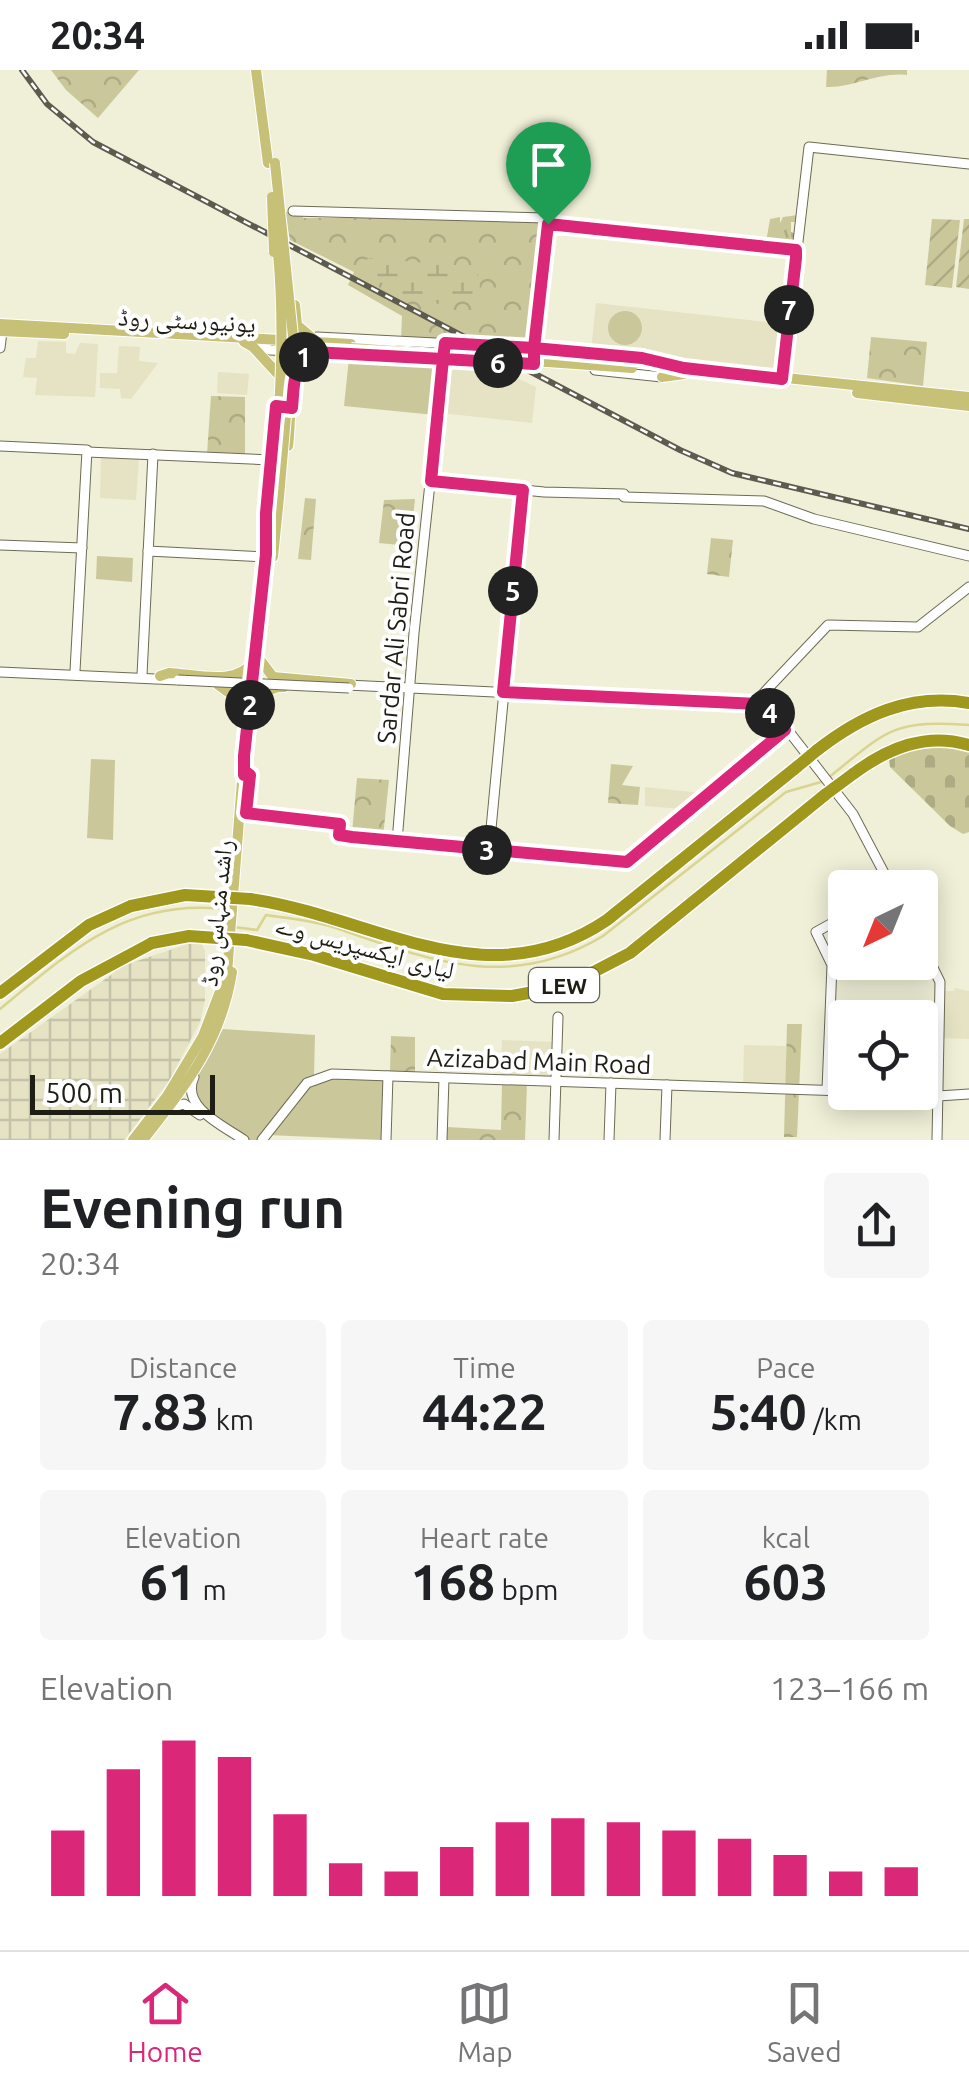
<!DOCTYPE html>
<html lang="en">
<head>
<meta charset="utf-8">
<style>
  body { margin:0; font-family:Ubuntu,"Noto Naskh Arabic",sans-serif; background:#f6f6f6; color:#202124; height:100vh; display:flex; flex-direction:column; font-size:38px; white-space:nowrap }
  * { box-sizing:border-box; margin:0 }
  p { font-size:32px; color:#757577 }
  .icon { flex:none; width:55px; height:55px; fill:none; stroke:currentColor; stroke-width:2; stroke-linecap:round; stroke-linejoin:round }
  .map { position:relative; height:1070px; overflow:hidden }
  .drawer { display:flex; flex-direction:column; background:#fff; flex:1 }
  .drawer>* { flex:none }
  .needle { width:65px; rotate:223deg }
  .buttons { position:absolute; left:828px; top:800px; display:grid; gap:20px }
  .buttons a { display:grid; place-items:center; width:110px; height:110px; border-radius:10px; background:#fff; box-shadow:0 5px 25px #0003; font-size:50px }
  .scale { position:absolute; left:30px; bottom:25px; width:185px; box-sizing:border-box; padding-left:10px; border:5px solid #1f1e15; border-top:0; font-size:28px; line-height:35px; white-space:nowrap; color:#1f1e15; -webkit-text-stroke:8px #fff; paint-order:stroke }
  .pin { position:absolute; display:grid; place-items:center; width:85px; height:85px; color:#fff; margin:-102px -42px; border-radius:50% 50% 50% 0; rotate:-45deg; box-shadow:0 0 10px #0007 }
  .pin .icon { rotate:45deg }
  .km { position:absolute; width:50px; height:50px; margin:-25px; border-radius:50%; background:#222; color:#fff; font-size:28px; line-height:50px; text-align:center }
  .round { display:grid; place-items:center; flex:none; width:105px; height:105px; border-radius:10px; background:#f6f6f6 }
  .headline { display:flex; align-items:center; justify-content:space-between; height:170px; padding:0 40px }
  h1 { font-size:55px; font-weight:700; line-height:75px }
  .metrics { display:grid; grid-template-columns:repeat(3,1fr); gap:15px; height:170px; padding:10px 40px }
  .metrics div { display:grid; align-content:center; border-radius:10px; background:#f6f6f6; text-align:center }
  .metrics b { font-size:50px; font-weight:700 }
  .metrics small { font-size:28px; font-weight:400 }
  .metrics p { font-size:28px }
  .chart { height:280px; padding:20px 40px }
  .chart p { display:flex; justify-content:space-between }
  .chart svg { width:100%; height:180px; margin-top:10px; stroke:#db2777; stroke-width:6 }
  .status { display:flex; justify-content:space-between; align-items:center; height:70px; padding:0 50px; background:#fff; direction:ltr }
  .status svg { height:28px; fill:currentColor }
  .tabs { display:flex; justify-content:space-around; align-items:center; height:140px; border-top:2px solid #e0e0e0; background:#fff; font-size:28px; color:#757577 }
  .tabs a { display:grid; justify-items:center; gap:5px }
  .tabs .active { color:#db2777 }
  .map>svg:first-child { display:block }
  .built { fill:#e5e3c4 }
  .industrial { fill:url(#industrial-grid) }
  .grass { fill:url(#grass-tufts) }
  .forest { fill:url(#forest-crowns) }
  .wetland { fill:url(#wetland-marsh) }
  .cemetery { fill:url(#cemetery-stones) }
  .garden { fill:url(#garden-furrows) }
  .pitch { fill:#cac89a }
  .lines { fill:none; stroke-linecap:round; stroke-linejoin:round }
  .stream { stroke:#d9d48f; stroke-width:2.5 }
  .secondary-casing { stroke:#6d6b56; stroke-width:11 }
  .primary-casing { stroke:#fff; stroke-width:12 }
  .highway-casing { stroke:#fff; stroke-width:15 }
  .secondary { stroke:#fff; stroke-width:9 }
  .primary { stroke:#c6c177; stroke-width:10 }
  .highway { stroke:#a0981c; stroke-width:12 }
  .rail-casing { stroke:#5c5b4d; stroke-width:6 }
  .rail { stroke:#fff; stroke-width:2.5; stroke-dasharray:8; stroke-linecap:butt }
  .secondary-bridge-casing { stroke:#6d6b56; stroke-width:11; stroke-linecap:butt }
  .primary-bridge-casing { stroke:#fff; stroke-width:12; stroke-linecap:butt }
  .highway-bridge-casing { stroke:#fff; stroke-width:15; stroke-linecap:butt }
  .secondary-bridge { stroke:#fff; stroke-width:9 }
  .primary-bridge { stroke:#c6c177; stroke-width:10 }
  .highway-bridge { stroke:#a0981c; stroke-width:12 }
  .route-casing { stroke:#fff; stroke-width:20 }
  .route { stroke:#db2777; stroke-width:12 }
  .labels { text-anchor:middle; dominant-baseline:central; stroke-width:8; stroke-linejoin:round; paint-order:stroke }
  .shield { fill:#fff; stroke:#62625b; stroke-width:2.5 }
  .shield-label { font-size:22px; font-weight:bold; fill:#1f1e15 }
  .street-label { font-size:25px; fill:#1f1e15; stroke:#fff }
</style>
</head>
<body>
<div class="status"><b>20:34</b><svg viewBox="0 0 49 12"><path d="M0 12V9h3v3zM5 12V6h3v6zM10 12V3h3v9zM15 12V0h3v12zM26 1h20v11H26zM47 4h2v5h-2z"/></svg></div>
<div class="map">
<svg width="969" height="1070" viewBox="0 0 969 1070">
  <defs>
    <pattern id="industrial-grid" width="8" height="8" patternUnits="userSpaceOnUse" patternTransform="scale(2.5)"><rect width="8" height="8" fill="#e5e3c4"/><path d="M0 4h8M4 0v8" fill="none" stroke="#c4c2a8"/></pattern>
    <pattern id="grass-tufts" width="24" height="20" patternUnits="userSpaceOnUse" patternTransform="scale(2.5)"><rect width="24" height="20" fill="#cac89a"/><path d="M3 7l-1-3M5 7V3M7 7l1-3M15 17l-1-3M17 17v-4M19 17l1-3" fill="none" stroke="#adab84"/></pattern>
    <pattern id="forest-crowns" width="20" height="18" patternUnits="userSpaceOnUse" patternTransform="scale(2.5)"><rect width="20" height="18" fill="#cac89a"/><path d="M2 6a3 3 0 1 1 6 0M12 15a3 3 0 1 1 6 0" fill="none" stroke="#adab84"/></pattern>
    <pattern id="wetland-marsh" width="20" height="14" patternUnits="userSpaceOnUse" patternTransform="scale(2.5)"><rect width="20" height="14" fill="#cac89a"/><path d="M1 5h8M5 5V1M11 12h8M15 12V8" fill="none" stroke="#adab84"/></pattern>
    <pattern id="cemetery-stones" width="16" height="16" patternUnits="userSpaceOnUse" patternTransform="scale(2.5)"><rect width="16" height="16" fill="#cac89a"/><path d="M2 7V4a2 2 0 0 1 4 0v3zM10 15v-3a2 2 0 0 1 4 0v3z" fill="#adab84"/></pattern>
    <pattern id="garden-furrows" width="10" height="10" patternUnits="userSpaceOnUse" patternTransform="scale(2.5)"><rect width="10" height="10" fill="#cac89a"/><path d="M-1 1l2-2M0 10L10 0M9 11l2-2" fill="none" stroke="#adab84"/></pattern>
  </defs>
  <rect width="100%" height="100%" fill="#f0efd7"/>
  <g class="built">
    <path d="M596 233 784 254 779 300 591 280Z"/>
    <path d="M38 271 66 272V283L75 284 80 273 98 274 95 327 35 325 37 308 23 307 26 288H36Z"/>
    <path d="M119 276 140 277 139 291 158 293 131 329 121 328 120 319 100 318V303H117Z"/>
    <path d="M446 293 494 297 536 317 532 353 441 343Z"/>
    <path d="M218 302 249 304 247 325 217 323Z"/>
    <path d="M101 386 139 388 136 430 100 428Z"/>
    <path d="M645 717 701 723 682 739 645 736Z"/>
    <path d="M955 918 969 921V969L942 968 944 921H954Z"/>
    <path d="M502 970 555 972 554 1007 501 1006Z"/>
    <path d="M744 975 786 976V1019L743 1018Z"/>
  </g>
  <path class="industrial" d="M200 870 205 881V930L200 952 169 1011 124 1070H0V984L125 895Z"/>
  <path class="grass" d="M798 145 797 152H791V162L796 164 795 177 766 172 770 149 780 147V153L783 147Z"/>
  <g class="forest">
    <path d="M51 0H139L98 48 66 20Z"/>
    <path d="M827 0H907V5C876 2 855 18 826 17Z"/>
    <path d="M285 142H303V148H546L534 278 401 270 402 246 348 215 354 202 290 170Z"/>
    <path d="M871 267 927 272 923 316 867 308Z"/>
    <path d="M211 326 245 327V385L207 384Z"/>
    <path d="M305 428 316 429 311 490 298 489Z"/>
    <path d="M415 429 410 476 379 473 384 430Z"/>
    <path d="M711 468 733 470 729 507 707 504Z"/>
    <path d="M611 694 633 696 622 715 640 717 638 735 608 733Z"/>
    <path d="M357 708 389 710 383 767 352 763Z"/>
    <path d="M787 954H802L797 1067H784Z"/>
    <path d="M391 966 415 967V1002L390 1001Z"/>
    <path d="M502 1012 527 1013 525 1070H445L447 1057 501 1060Z"/>
  </g>
  <path class="wetland" d="M371 188 469 197 478 204 480 217 472 226 459 228 451 224 439 234 408 228 389 220C379 206 369 211 357 202L365 190Z"/>
  <path class="cemetery" d="M936 673 969 680V762L963 764 950 756 890 697 889 689C906 684 918 675 936 673Z"/>
  <g class="garden">
    <path d="M932 149 960 150 952 218 925 215Z"/>
    <path d="M964 149H969V219L956 217Z"/>
  </g>
  <g class="pitch">
    <circle cx="625" cy="258" r="17"/>
    <path d="M349 288 441 294 435 345 344 336Z"/>
    <path d="M97 486 133 488 132 512 96 509Z"/>
    <path d="M91 689 115 690 113 770 87 768Z"/>
    <path d="M223 959 315 965 314 1006 292 1023 259 1070H246L202 1038 192 1015Z"/>
    <path d="M340 1006 385 1010 383 1070 268 1065 314 1010Z"/>
  </g>
  <g class="lines">
    <g class="stream">
      <path d="M828 708C886 662 891 649 969 655"/>
      <path d="M234 857 257 860 266 845C291 849 318 851 342 860 434 892 512 921 603 866L786 722 821 712"/>
      <path d="M0 939C69 882 126 829 222 839L221 855 226 856"/>
    </g>
    <defs>
      <g id="secondary">
        <path d="M293 141 546 148 549 152 533 294"/>
        <path d="M549 154 796 180"/>
        <path d="M317 267 534 278 660 290"/>
        <path d="M253 273 270 280 410 287"/>
        <path d="M0 278 2 262"/>
        <path d="M595 300 662 307"/>
        <path d="M782 309 809 77 969 94"/>
        <path d="M0 376 87 380 75 601"/>
        <path d="M87 382 271 390"/>
        <path d="M431 411 544 422 624 424"/>
        <path d="M624 427 764 431 814 449 969 486"/>
        <path d="M0 475 82 478"/>
        <path d="M148 481 266 487"/>
        <path d="M0 602 178 610"/>
        <path d="M142 605 153 384"/>
        <path d="M347 615 764 635 773 641 853 744 892 818"/>
        <path d="M761 638 757 632 760 627 828 555 918 557 969 517"/>
        <path d="M246 743 340 754 339 765 627 793 710 720 739 701 771 669 785 660"/>
        <path d="M397 772 414 563 445 273"/>
        <path d="M489 780 523 420"/>
        <path d="M920 871 940 912 937 1070"/>
        <path d="M194 1007C180 1037 224 1056 244 1070"/>
        <path d="M827 1020 832 895 816 862 845 846"/>
        <path d="M889 1022H916"/>
        <path d="M917 1022 938 1026 969 1024"/>
        <path d="M170 1038 184 1034 200 1045"/>
        <path d="M262 1070 307 1013 332 1004 845 1021"/>
        <path d="M386 1070 388 1006"/>
        <path d="M442 1070 444 1008"/>
        <path d="M554 1070 558 947"/>
        <path d="M609 1070 611 1013"/>
        <path d="M665 1070 667 1015"/>
      </g>
      <g id="primary">
        <path d="M256 0 268 93"/>
        <path d="M295 235 297 255 316 271"/>
        <path d="M0 254 351 274"/>
        <path d="M0 261 64 264"/>
        <path d="M244 272 253 277 277 303"/>
        <path d="M288 285 294 288 297 299"/>
        <path d="M632 292 969 327"/>
        <path d="M662 307 684 304"/>
        <path d="M857 323 969 336"/>
        <path d="M288 376C292 349 286 295 313 282"/>
        <path d="M273 487 279 427"/>
        <path d="M261 591 273 607 351 614"/>
        <path d="M160 606 169 603C195 604 238 617 253 591"/>
        <path d="M217 614 250 638"/>
        <path d="M255 644C261 629 266 616 284 617"/>
        <path d="M133 1070 167 1026 203 966 227 903 244 686 271 426"/>
        <path d="M143 1070C186 1015 221 972 232 902"/>
      </g>
      <g id="highway">
        <path d="M816 681C862 645 910 623 969 633"/>
        <path d="M853 704C888 678 926 662 969 675"/>
        <path d="M250 829C375 847 486 932 607 850L798 696"/>
        <path d="M246 870 314 885 443 924 512 926 550 919 580 909 630 883 826 724"/>
        <path d="M0 923 89 855 131 836"/>
        <path d="M0 973 81 911 152 873"/>
      </g>
    </defs>
    <use href="#secondary" class="secondary-casing"/>
    <use href="#primary" class="primary-casing"/>
    <use href="#highway" class="highway-casing"/>
    <use href="#secondary" class="secondary"/>
    <use href="#primary" class="primary"/>
    <use href="#highway" class="highway"/>
    <defs>
      <path id="rail" d="M22 0 47 34 93 72 680 380 732 403 969 459"/>
    </defs>
    <use href="#rail" class="rail-casing"/>
    <use href="#rail" class="rail"/>
    <defs>
      <path id="secondary-bridge" d="M178 610 349 618"/>
      <g id="primary-bridge">
        <path d="M275 93 293 266 279 427"/>
        <path d="M272 127 274 182"/>
        <path d="M351 278 632 298"/>
        <path d="M271 426C281 342 286 258 277 173"/>
      </g>
      <g id="highway-bridge">
        <path d="M798 696 816 681"/>
        <path d="M826 724 853 704"/>
        <path d="M131 836 185 825 250 829"/>
        <path d="M152 873 189 866 246 870"/>
      </g>
    </defs>
    <use href="#secondary-bridge" class="secondary-bridge-casing"/>
    <use href="#primary-bridge" class="primary-bridge-casing"/>
    <use href="#highway-bridge" class="highway-bridge-casing"/>
    <use href="#secondary-bridge" class="secondary-bridge"/>
    <use href="#primary-bridge" class="primary-bridge"/>
    <use href="#highway-bridge" class="highway-bridge"/>
  </g>
  <g class="lines">
    <defs>
      <path id="route" d="M548 154 534 278 445 273 443 289 313 282C292 292 294 318 292 338L276 336 266 443V484L244 686V705L246 702 250 705 246 743 340 754 339 765 352 767 627 792 785 660 772 644 758 634 503 622 523 420 431 411 443 289 534 294V278L642 288 684 298 782 309 796 188V180L548 154"/>
    </defs>
    <use href="#route" class="route-casing"/>
    <use href="#route" class="route"/>
  </g>
  <g class="labels">
    <rect class="shield" x="529" y="898" width="70" height="34" rx="8"/>
    <g class="shield-label">
      <text x="564" y="915">LEW</text>
    </g>
    <g class="street-label">
      <text transform="translate(187 250) rotate(3)">یونیورسٹی روڈ</text>
      <text transform="translate(396 558) rotate(-85)">Sardar Ali Sabri Road</text>
      <text transform="translate(216 843) rotate(-84)">راشد منہاس روڈ</text>
      <text transform="translate(365 877) rotate(15)">لیاری ایکسپریس وے</text>
      <text transform="translate(539 991) rotate(2)">Azizabad Main Road</text>
    </g>
  </g>
</svg>
<div class="buttons">
<a><svg class="needle" viewBox="-14 -14 28 28"><path d="M0-13l5 13h-10z" fill="#e53935"/><path d="M0 13l5-13h-10z" fill="#757577"/></svg></a>
<a><svg class="icon" aria-label="locate" viewBox="0 0 24 24"><circle cx="12" cy="12" r="6"/><path d="M12 2v4M12 18v4M2 12h4M18 12h4"/></svg></a>
</div>
<div class="scale">500 m</div>
<div class="pin" style="left:548px;top:154px;background:#1e9e55"><svg class="icon" aria-label="arrive" viewBox="0 0 24 24"><path d="M6 21V4h12l-3 4 3 4H6"/></svg></div>
<b class="km" style="left:304px;top:287px">1</b>
<b class="km" style="left:250px;top:635px">2</b>
<b class="km" style="left:487px;top:780px">3</b>
<b class="km" style="left:770px;top:643px">4</b>
<b class="km" style="left:513px;top:521px">5</b>
<b class="km" style="left:498px;top:293px">6</b>
<b class="km" style="left:789px;top:240px">7</b>
</div>
<section class="drawer">
<div class="headline"><div><h1>Evening run</h1><p>20:34</p></div><a class="round"><svg class="icon" aria-label="share" viewBox="0 0 24 24"><path d="M12 15V3M7 8l5-5 5 5M5 13v7h14v-7"/></svg></a></div>
<div class="metrics">
<div><p>Distance</p><b>7.83<small> km</small></b></div>
<div><p>Time</p><b>44:22</b></div>
<div><p>Pace</p><b>5:40<small> /km</small></b></div>
</div>
<div class="metrics">
<div><p>Elevation</p><b>61<small> m</small></b></div>
<div><p>Heart rate</p><b>168<small> bpm</small></b></div>
<div><p>kcal</p><b>603</b></div>
</div>
<div class="chart"><p><span>Elevation</span>123–166 m</p>
<svg viewBox="0 0 160 44" preserveAspectRatio="none"><path d="M5 44V28M15 44V13M25 44V6M35 44V10M45 44V24M55 44V36M65 44V38M75 44V32M85 44V26M95 44V25M105 44V26M115 44V28M125 44V30M135 44V34M145 44V38M155 44V37"/></svg>
</div>
</section>
<nav class="tabs">
<a class="active"><svg class="icon" aria-label="home" viewBox="0 0 24 24"><path d="M3 11l9-7 9 7M6 9v11h12V9"/></svg>Home</a>
<a><svg class="icon" aria-label="map" viewBox="0 0 24 24"><path d="M3 6l6-2 6 2 6-2v14l-6 2-6-2-6 2zM9 4v14M15 6v14"/></svg>Map</a>
<a><svg class="icon" aria-label="saved" viewBox="0 0 24 24"><path d="M7 4h10v16l-5-4-5 4z"/></svg>Saved</a>
</nav>
</body>
</html>
